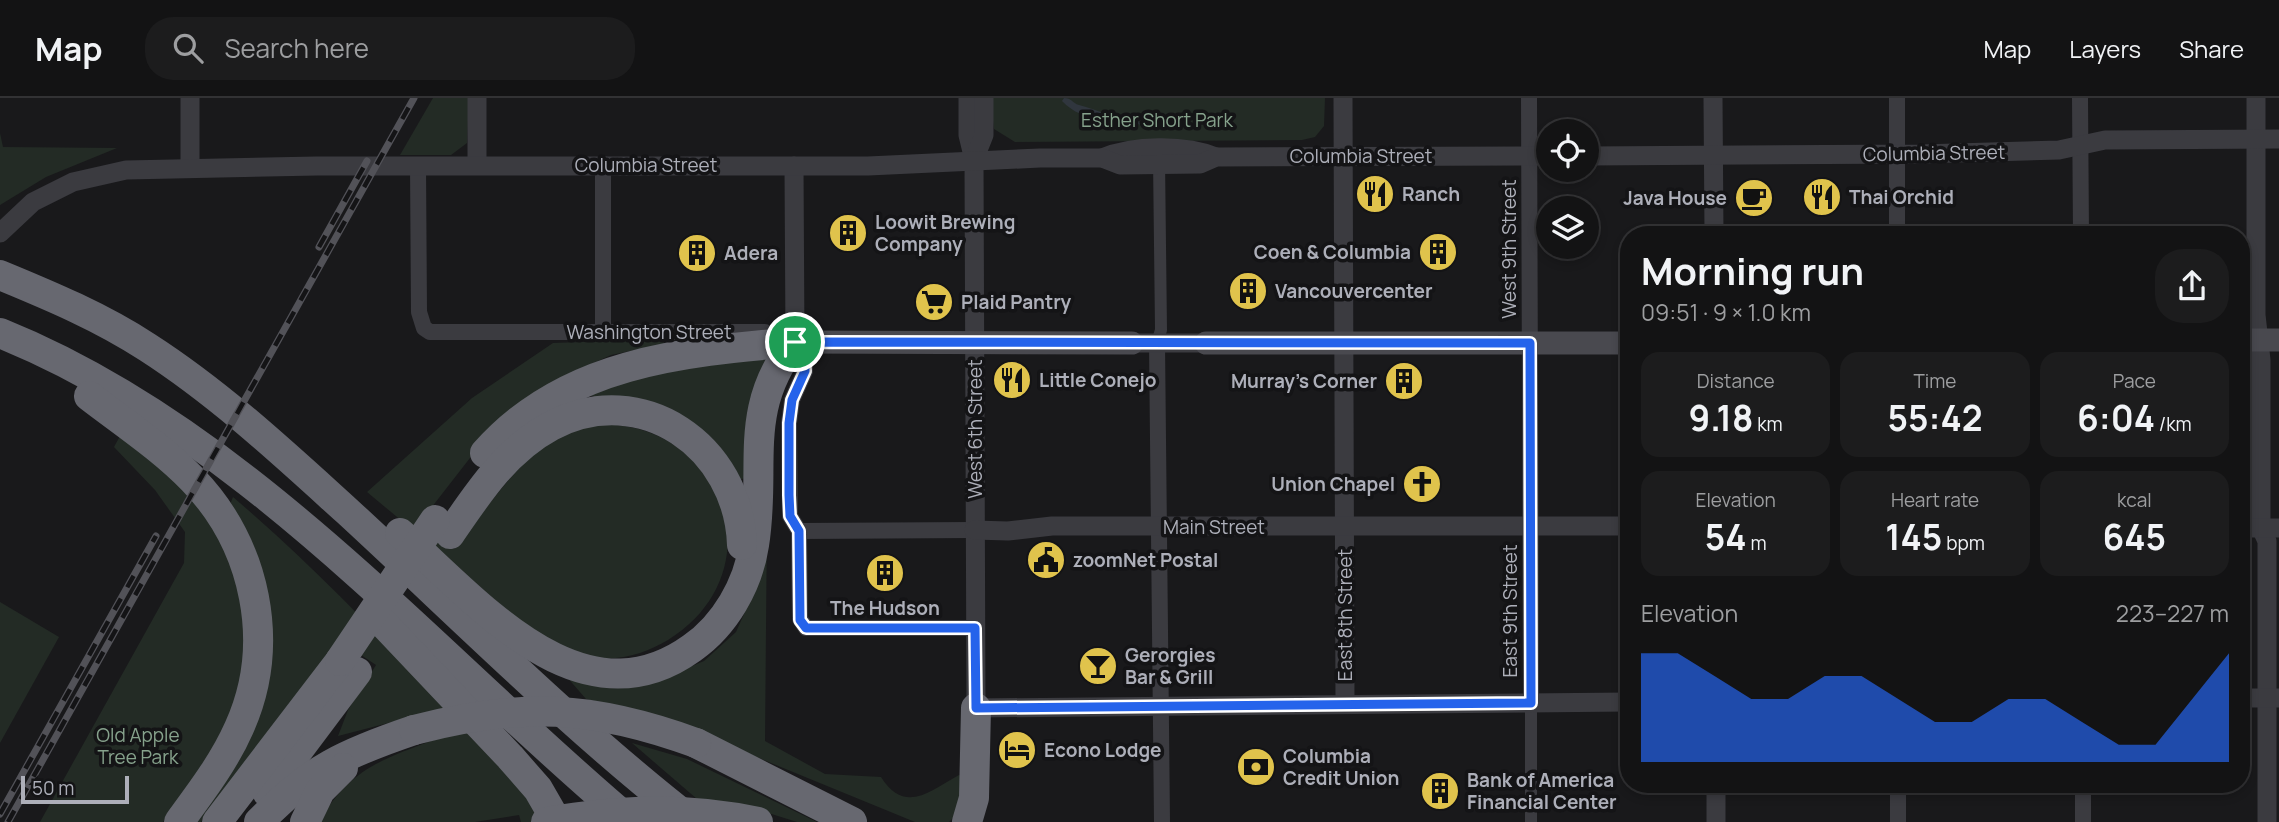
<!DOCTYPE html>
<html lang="en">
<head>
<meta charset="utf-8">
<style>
  body { margin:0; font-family:Manrope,sans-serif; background:#1c1c1d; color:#f1f3f6; height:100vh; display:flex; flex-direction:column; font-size:26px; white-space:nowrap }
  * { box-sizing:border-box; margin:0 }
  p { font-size:23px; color:#9d9ea0 }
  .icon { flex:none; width:38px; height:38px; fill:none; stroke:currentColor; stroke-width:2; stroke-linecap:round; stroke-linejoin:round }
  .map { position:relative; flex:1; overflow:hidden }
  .side { position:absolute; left:1620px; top:128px; width:630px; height:567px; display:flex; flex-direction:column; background:#131314; border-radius:28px; box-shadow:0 4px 10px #0003,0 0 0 2px #323234 }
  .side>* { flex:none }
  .fabs { position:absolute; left:1536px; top:21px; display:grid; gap:14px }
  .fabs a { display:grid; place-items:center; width:63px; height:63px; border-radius:50%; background:#131314; box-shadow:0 4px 10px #0003,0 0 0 2px #323234; font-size:35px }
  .scale { position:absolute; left:21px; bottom:18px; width:108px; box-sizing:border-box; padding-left:7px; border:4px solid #adafb9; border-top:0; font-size:19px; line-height:24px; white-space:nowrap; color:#adafb9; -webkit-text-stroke:5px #141416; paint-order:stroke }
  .pin { position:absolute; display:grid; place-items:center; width:60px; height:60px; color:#fff; margin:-30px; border:4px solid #fff; border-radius:50%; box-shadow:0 2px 7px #0007 }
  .round { display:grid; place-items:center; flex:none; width:74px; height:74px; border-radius:28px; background:#1c1c1d }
  .head { display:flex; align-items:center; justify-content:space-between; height:119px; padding:0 21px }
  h1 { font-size:38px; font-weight:700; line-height:52px }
  .stats { display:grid; grid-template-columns:repeat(3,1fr); gap:10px; height:119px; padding:7px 21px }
  .stats div { display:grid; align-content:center; border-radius:18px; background:#1c1c1d; text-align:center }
  .stats b { font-size:35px; font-weight:700 }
  .stats small { font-size:19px; font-weight:400 }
  .stats p { font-size:19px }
  .chart { height:196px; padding:14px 21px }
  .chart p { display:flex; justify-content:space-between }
  .chart svg { width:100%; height:126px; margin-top:7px; fill:#2563eb; opacity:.7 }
  header { display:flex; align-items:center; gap:42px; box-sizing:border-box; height:98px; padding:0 35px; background:#131314; border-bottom:2px solid #323234 }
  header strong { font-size:33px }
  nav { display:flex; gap:38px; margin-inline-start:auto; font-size:24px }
  .search { width:490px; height:63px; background:#1c1c1d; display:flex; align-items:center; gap:18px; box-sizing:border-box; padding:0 24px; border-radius:28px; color:#9d9ea0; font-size:26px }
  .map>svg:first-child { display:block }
  .green { fill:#232b25 }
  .water { fill:#30363e }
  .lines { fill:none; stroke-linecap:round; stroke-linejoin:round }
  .pedestrian { stroke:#3b3b40; stroke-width:12 }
  .minor { stroke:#3b3b40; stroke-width:16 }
  .tertiary { stroke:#3b3b40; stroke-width:19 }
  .secondary { stroke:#49494f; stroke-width:23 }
  .motorway { stroke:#676870; stroke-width:30 }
  .rail-casing { stroke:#525258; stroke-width:7 }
  .rail { stroke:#141416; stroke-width:4.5; stroke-dasharray:13; stroke-linecap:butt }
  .motorway-bridge { stroke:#676870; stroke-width:30 }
  .route-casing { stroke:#fff; stroke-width:14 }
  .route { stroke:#2563eb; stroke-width:9 }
  .labels { text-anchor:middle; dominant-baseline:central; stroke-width:7; stroke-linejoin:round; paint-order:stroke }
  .park-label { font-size:19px; fill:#86a28c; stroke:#141416 }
  .street-label { font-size:19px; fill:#adafb9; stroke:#141416 }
  .poi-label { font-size:19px; font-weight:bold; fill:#adafb9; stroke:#141416; text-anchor:start }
</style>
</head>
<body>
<header>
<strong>Map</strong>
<div class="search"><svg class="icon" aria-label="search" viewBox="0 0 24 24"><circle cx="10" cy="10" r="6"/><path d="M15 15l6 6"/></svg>Search here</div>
<nav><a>Map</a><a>Layers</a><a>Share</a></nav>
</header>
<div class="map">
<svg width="2279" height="724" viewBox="0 0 2279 724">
  <rect width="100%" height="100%" fill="#19191b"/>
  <g class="green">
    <path d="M433 0H469L467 45 451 57H400Z"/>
    <path d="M990 0H1325L1324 28 1315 39 1302 42 1015 44 994 31Z"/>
    <path d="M0 35 3 49 117 50 46 79 0 107Z"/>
    <path d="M664 241V246L611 257 572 275 491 333 421 423 454 451C488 410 519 359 566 332 581 323 622 326 639 331 741 361 761 485 668 542 646 555 619 564 593 559 540 549 500 505 461 472 430 446 398 420 367 394L472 300 553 245Z"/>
    <path d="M772 254 748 379 739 382 584 293 597 286Z"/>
    <path d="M120 338C194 392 253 456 245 553 244 566 245 583 241 596 224 643 193 684 163 724H40L184 465 185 434 155 392 114 349Z"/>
    <path d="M233 399C300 456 363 520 423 584 466 629 508 674 545 724H521L519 717 475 724H319C349 672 380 662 434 642L427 615 338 638 348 612 376 567 340 543 303 597 201 724H189L265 568 229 409Z"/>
    <path d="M767 419 765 643 825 676 881 679C905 717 930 693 959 677L963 678 959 714 949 724H915L649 615 586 601 566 578 659 582 704 563 736 534 757 487Z"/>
    <path d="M0 504 59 539 0 645Z"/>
    <path d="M632 645 687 661 817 724H797L756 711 697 701Z"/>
  </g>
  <path class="water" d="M1064 0C1072 0 1072 5 1079 7 1098 12 1115 21 1137 22L1142 27C1112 20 1084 26 1062 3Z"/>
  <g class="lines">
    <g class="pedestrian">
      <path d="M1157 245 1161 232 1159 61"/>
      <path d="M1531 724V605"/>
    </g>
    <g class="minor">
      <path d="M1529 0 1531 605"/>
      <path d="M1897 0V136"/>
      <path d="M2080 0 2081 136"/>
      <path d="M603 66V234"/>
      <path d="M418 67 419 214 424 230 430 234H765"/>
      <path d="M793 243 805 254V273L792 302 789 325 790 418 799 433"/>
      <path d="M1157 245 1162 724"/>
      <path d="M799 433 800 521 806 530H975"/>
      <path d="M799 433 974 432"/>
      <path d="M1898 686V724"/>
      <path d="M2083 724V686"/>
    </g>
    <g class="tertiary">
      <path d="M968 0V37L974 62 976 610 1629 604"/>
      <path d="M1343 0 1345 605"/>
      <path d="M1713 0 1714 136"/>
      <path d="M2256 0V217L2261 262V430L2267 443V724"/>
      <path d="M1587 58 1920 56 2059 52 2105 42 2279 41"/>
      <path d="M1102 60C1133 47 1185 46 1216 59"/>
      <path d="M974 62 984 37V0"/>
      <path d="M477 67V0"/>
      <path d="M794 68 795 244"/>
      <path d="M190 70V0"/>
      <path d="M0 135 33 104 73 84 126 72 317 68H868L1040 60H1102L1120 67 1200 66 1216 59 1549 58"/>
      <path d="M1132 245H1206"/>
      <path d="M2242 430H2279"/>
      <path d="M974 432 1008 433 1052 428H1629"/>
      <path d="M2242 600H2278"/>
      <path d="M1716 686V724"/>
    </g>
    <g class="secondary">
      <path d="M2242 242H2279"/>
      <path d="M795 244 1132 245"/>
      <path d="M1206 245H1629"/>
    </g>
    <g class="motorway">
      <path d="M0 177C51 198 101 219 147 249 220 296 283 355 347 413 461 518 571 629 693 724"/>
      <path d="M0 235C246 334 432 557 631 724"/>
      <path d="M89 298C124 325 162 350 193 382 256 447 277 546 239 630 224 664 201 694 179 724"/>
      <path d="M485 355C565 264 682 254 795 244"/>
      <path d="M400 435C477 503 581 630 692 550 725 527 748 487 754 447 767 368 741 313 795 244"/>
      <path d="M450 436C478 395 506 352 551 328 642 280 739 349 742 447"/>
      <path d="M382 524 510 659 538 691 557 724"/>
      <path d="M696 645 852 724"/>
      <path d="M267 694 357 574"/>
      <path d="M217 724 340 563"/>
      <path d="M259 724C310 671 346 655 414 632"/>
      <path d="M305 724 320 693 343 670"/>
      <path d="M967 724 974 700 976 610"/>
    </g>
    <defs>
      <g id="rail">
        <path d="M319 149 367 63"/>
        <path d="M0 716 156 438"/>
        <path d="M8 724 414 0"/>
      </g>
    </defs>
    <use href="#rail" class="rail-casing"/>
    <use href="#rail" class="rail"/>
    <g class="motorway-bridge">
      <path d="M340 563 435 422"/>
      <path d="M414 632C521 604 592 607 696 645"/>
      <path d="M546 724C618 712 685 708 758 724"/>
    </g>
  </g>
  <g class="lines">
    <defs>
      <path id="route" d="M795 244 1530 245 1531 605 976 610 975 530H806L800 522 799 433 790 418 789 397V325L792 302 805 273 804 254Z"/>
    </defs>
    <use href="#route" class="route-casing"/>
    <use href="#route" class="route"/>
  </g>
  <defs>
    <symbol id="restaurant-disc" viewBox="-11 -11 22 22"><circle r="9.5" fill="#e0c34c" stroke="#141416"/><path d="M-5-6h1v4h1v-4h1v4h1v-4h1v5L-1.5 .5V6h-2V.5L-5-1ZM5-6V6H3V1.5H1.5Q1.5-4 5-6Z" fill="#111"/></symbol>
    <symbol id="cafe-disc" viewBox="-11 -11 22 22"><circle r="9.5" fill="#e0c34c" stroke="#141416"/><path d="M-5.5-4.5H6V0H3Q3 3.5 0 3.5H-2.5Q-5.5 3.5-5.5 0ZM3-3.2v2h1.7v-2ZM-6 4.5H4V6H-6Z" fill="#111"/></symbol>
    <symbol id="building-disc" viewBox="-11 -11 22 22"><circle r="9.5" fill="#e0c34c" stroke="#141416"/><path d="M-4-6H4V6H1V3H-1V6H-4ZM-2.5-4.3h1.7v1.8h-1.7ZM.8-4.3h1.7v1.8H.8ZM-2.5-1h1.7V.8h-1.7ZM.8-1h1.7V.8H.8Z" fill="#111"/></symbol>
    <symbol id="supermarket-disc" viewBox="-11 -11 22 22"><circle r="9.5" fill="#e0c34c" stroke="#141416"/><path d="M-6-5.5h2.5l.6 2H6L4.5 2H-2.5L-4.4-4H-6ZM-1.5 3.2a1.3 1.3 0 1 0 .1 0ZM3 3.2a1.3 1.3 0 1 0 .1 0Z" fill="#111"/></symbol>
    <symbol id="church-disc" viewBox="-11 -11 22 22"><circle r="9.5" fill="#e0c34c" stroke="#141416"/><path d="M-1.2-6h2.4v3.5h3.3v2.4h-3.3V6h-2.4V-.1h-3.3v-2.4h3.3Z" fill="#111"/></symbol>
    <symbol id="civic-disc" viewBox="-11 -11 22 22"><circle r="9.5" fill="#e0c34c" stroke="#141416"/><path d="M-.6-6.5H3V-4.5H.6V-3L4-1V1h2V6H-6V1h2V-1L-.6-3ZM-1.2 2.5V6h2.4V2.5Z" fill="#111"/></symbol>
    <symbol id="bar-disc" viewBox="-11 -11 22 22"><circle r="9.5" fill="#e0c34c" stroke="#141416"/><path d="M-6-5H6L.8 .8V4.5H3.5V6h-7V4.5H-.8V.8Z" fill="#111"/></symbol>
    <symbol id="hotel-disc" viewBox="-11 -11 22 22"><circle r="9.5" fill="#e0c34c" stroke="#141416"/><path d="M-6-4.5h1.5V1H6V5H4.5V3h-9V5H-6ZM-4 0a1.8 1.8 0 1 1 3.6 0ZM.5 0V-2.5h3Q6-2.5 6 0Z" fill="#111"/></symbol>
    <symbol id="bank-disc" viewBox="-11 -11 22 22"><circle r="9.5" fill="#e0c34c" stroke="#141416"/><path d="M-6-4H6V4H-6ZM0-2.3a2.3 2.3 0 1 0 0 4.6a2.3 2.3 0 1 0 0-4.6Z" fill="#111"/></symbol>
  </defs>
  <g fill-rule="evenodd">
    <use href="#restaurant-disc" x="1353" y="74" width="44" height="44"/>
    <use href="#restaurant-disc" x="1800" y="77" width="44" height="44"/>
    <use href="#cafe-disc" x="1732" y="78" width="44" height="44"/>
    <use href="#building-disc" x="826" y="113" width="44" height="44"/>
    <use href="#building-disc" x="1416" y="132" width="44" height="44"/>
    <use href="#building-disc" x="675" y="133" width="44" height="44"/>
    <use href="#building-disc" x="1226" y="171" width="44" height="44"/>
    <use href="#supermarket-disc" x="912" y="182" width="44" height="44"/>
    <use href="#restaurant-disc" x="990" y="260" width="44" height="44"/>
    <use href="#building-disc" x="1382" y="261" width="44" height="44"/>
    <use href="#church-disc" x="1400" y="364" width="44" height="44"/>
    <use href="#civic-disc" x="1024" y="440" width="44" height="44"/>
    <use href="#building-disc" x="863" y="453" width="44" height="44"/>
    <use href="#bar-disc" x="1076" y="546" width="44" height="44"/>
    <use href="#hotel-disc" x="995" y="630" width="44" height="44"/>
    <use href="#bank-disc" x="1234" y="647" width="44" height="44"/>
    <use href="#building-disc" x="1418" y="671" width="44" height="44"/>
  </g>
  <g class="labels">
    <g class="park-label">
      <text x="1157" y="22">Esther Short Park</text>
      <text x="138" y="637">Old Apple<tspan x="138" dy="22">Tree Park</tspan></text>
    </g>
    <g class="street-label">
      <text transform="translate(1934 55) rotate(-1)">Columbia Street</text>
      <text x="1361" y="58">Columbia Street</text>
      <text x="646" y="67">Columbia Street</text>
      <text transform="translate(1509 151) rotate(-90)">West 9th Street</text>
      <text x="649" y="234">Washington Street</text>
      <text transform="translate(975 331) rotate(-90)">West 6th Street</text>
      <text x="1214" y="429">Main Street</text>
      <text transform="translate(1510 513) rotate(-90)">East 9th Street</text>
      <text transform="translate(1345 517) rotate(-90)">East 8th Street</text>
    </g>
    <g class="poi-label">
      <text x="1402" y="96">Ranch</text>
      <text x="1849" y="99">Thai Orchid</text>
      <text x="1727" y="100" text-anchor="end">Java House</text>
      <text x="875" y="124">Loowit Brewing<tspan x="875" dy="22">Company</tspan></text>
      <text x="1411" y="154" text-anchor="end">Coen &amp; Columbia</text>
      <text x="724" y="155">Adera</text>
      <text x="1275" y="193">Vancouvercenter</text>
      <text x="961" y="204">Plaid Pantry</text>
      <text x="1039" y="282">Little Conejo</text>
      <text x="1377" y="283" text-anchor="end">Murray's Corner</text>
      <text x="1395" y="386" text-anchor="end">Union Chapel</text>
      <text x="1073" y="462">zoomNet Postal</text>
      <text x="885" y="510" text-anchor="middle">The Hudson</text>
      <text x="1125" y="557">Gerorgies<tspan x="1125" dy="22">Bar &amp; Grill</tspan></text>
      <text x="1044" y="652">Econo Lodge</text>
      <text x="1283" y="658">Columbia<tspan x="1283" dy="22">Credit Union</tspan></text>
      <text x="1467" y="682">Bank of America<tspan x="1467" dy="22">Financial Center</tspan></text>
    </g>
  </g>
</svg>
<div class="fabs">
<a><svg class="icon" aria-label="locate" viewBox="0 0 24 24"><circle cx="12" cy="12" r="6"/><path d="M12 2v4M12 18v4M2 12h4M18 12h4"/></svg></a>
<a><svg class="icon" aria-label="layers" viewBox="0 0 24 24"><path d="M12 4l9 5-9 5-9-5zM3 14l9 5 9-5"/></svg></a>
</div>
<div class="scale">50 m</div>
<div class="pin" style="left:795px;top:244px;background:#1e9e55"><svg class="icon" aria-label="arrive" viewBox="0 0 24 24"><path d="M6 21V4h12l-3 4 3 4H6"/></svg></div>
<section class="side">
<div class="head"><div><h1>Morning run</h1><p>09:51 · 9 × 1.0 km</p></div><a class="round"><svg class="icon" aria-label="share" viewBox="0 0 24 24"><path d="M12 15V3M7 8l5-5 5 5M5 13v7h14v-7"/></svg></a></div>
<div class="stats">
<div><p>Distance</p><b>9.18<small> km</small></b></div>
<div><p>Time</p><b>55:42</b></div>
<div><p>Pace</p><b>6:04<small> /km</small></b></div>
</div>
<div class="stats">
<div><p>Elevation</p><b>54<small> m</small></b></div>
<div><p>Heart rate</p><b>145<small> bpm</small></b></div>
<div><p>kcal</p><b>645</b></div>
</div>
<div class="chart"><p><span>Elevation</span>223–227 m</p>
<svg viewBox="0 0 160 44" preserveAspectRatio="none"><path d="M0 44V6L10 6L20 14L30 22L40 22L50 14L60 14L70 22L80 30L90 30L100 22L110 22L120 30L130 38L140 38L150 22L160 6V44z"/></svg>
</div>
</section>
</div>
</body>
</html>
